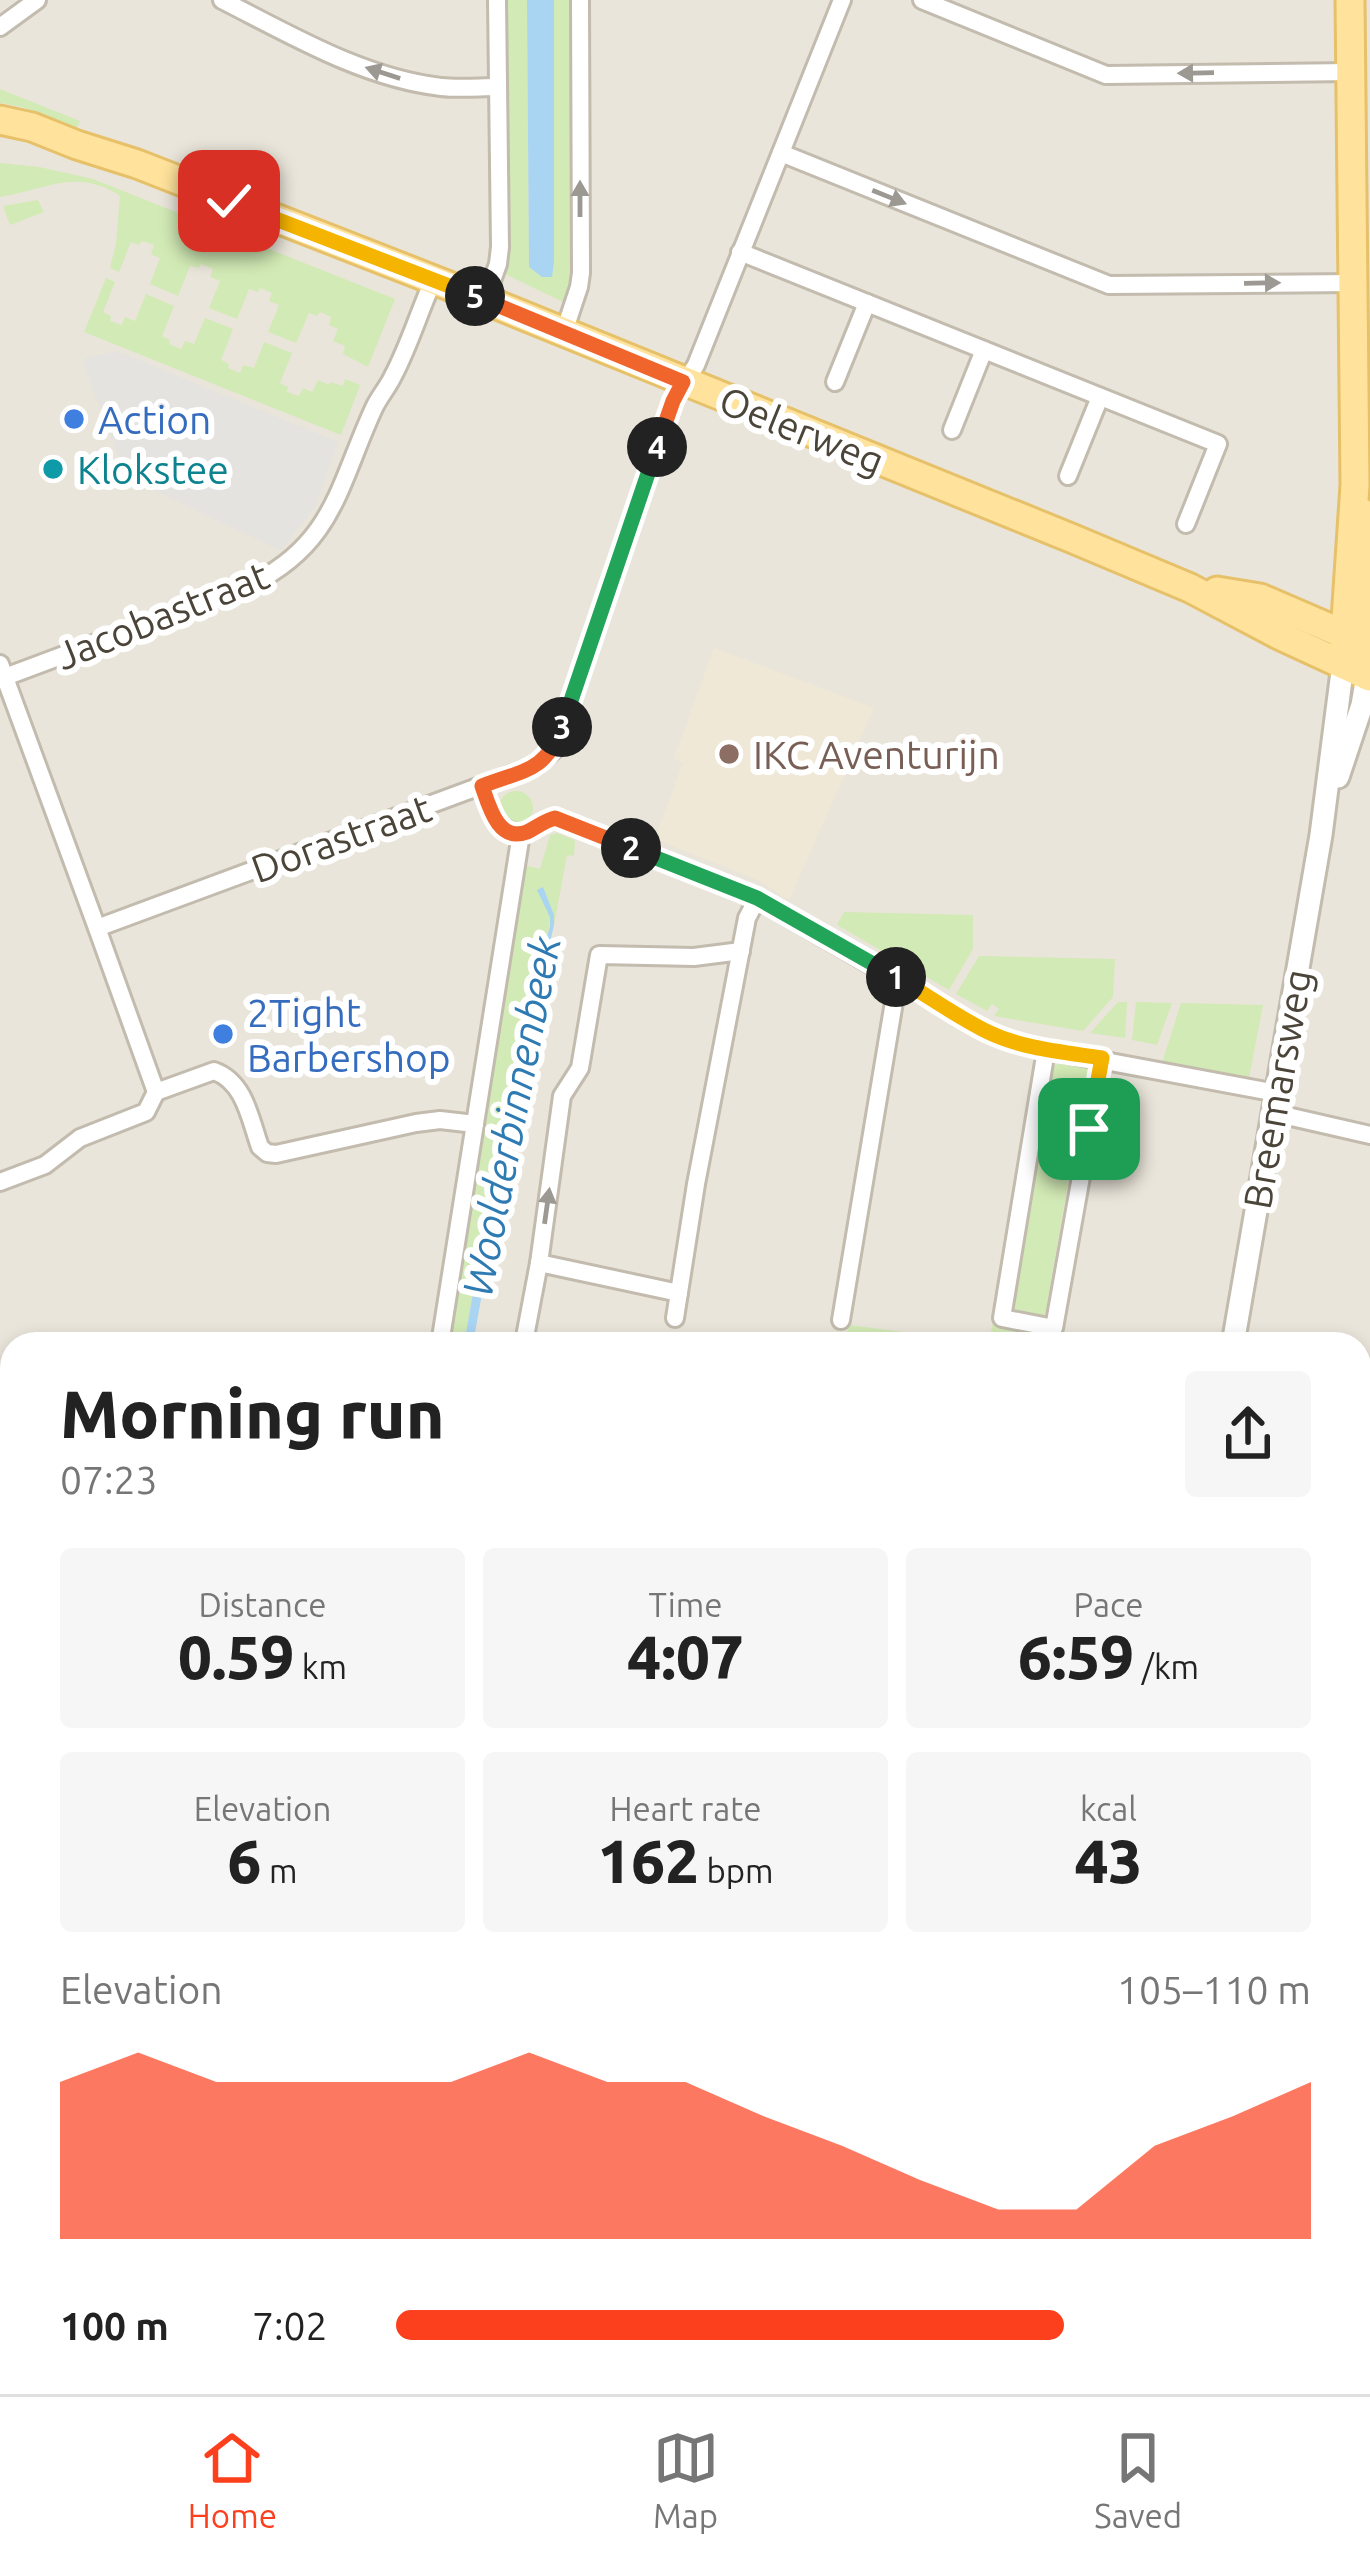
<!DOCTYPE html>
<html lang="en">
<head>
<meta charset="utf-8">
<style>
  body { margin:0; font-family:Ubuntu,sans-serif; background:#f6f6f6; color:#222; height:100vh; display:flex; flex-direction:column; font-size:45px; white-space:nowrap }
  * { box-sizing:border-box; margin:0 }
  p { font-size:39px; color:#767676 }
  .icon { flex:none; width:66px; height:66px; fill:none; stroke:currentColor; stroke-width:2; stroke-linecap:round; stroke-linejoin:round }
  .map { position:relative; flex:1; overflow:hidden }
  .side { position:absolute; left:0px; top:1332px; width:1371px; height:1062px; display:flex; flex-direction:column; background:#fff; border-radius:36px 36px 0 0; box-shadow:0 6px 18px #0003 }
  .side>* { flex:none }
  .pin { position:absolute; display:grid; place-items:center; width:102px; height:102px; color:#fff; margin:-51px; border-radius:24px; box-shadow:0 6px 18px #0006 }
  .km { position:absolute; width:60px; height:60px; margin:-30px; border-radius:50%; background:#222; color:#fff; font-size:33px; line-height:60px; text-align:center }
  .round { display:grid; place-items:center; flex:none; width:126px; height:126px; border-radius:12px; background:#f6f6f6 }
  .overview { display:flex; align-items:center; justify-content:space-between; height:204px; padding:0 60px }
  h1 { font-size:66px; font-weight:800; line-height:90px }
  .metrics { display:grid; grid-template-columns:repeat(3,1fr); gap:18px; height:204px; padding:12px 60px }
  .metrics div { display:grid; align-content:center; border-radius:12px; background:#f6f6f6; text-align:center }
  .metrics b { font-size:60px; font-weight:800 }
  .metrics small { font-size:33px; font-weight:400 }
  .metrics p { font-size:33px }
  .chart { height:336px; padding:24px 60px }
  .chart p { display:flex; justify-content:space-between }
  .chart svg { width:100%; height:216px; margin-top:12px; fill:#fc3f1d; opacity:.7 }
  ul { padding:0 60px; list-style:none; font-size:39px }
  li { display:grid; grid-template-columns:192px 144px 1fr; align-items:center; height:90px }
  li i { height:30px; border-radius:15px; background:#fc3f1d }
  .menu { display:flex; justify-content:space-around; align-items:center; height:168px; border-top:3px solid #e0e0e0; background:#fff; font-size:33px; color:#767676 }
  .menu a { display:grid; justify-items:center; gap:6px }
  .menu .selected { color:#fc3f1d }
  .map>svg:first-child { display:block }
  .residential { fill:#eae5da; fill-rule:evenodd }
  .education { fill:#efe8d6 }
  .green { fill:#d2eab5 }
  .parking { fill:#e5e3e0 }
  .water { fill:#a9d4f2 }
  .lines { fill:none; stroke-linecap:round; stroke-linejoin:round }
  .stream { stroke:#a9d4f2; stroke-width:6 }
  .minor-casing { stroke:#c2bbae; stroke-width:22 }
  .tertiary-casing { stroke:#c2bbae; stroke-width:27 }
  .primary-casing { stroke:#e6c16a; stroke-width:33 }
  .minor { stroke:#fff; stroke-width:16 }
  .tertiary { stroke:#fff; stroke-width:21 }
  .primary { stroke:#ffe39c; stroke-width:27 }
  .oneway { fill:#9c9892 }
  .split-1-casing { stroke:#fff; stroke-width:24 }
  .split-2-casing { stroke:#fff; stroke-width:24 }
  .split-3-casing { stroke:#fff; stroke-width:24 }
  .split-4-casing { stroke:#fff; stroke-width:24 }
  .split-5-casing { stroke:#fff; stroke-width:24 }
  .split-6-casing { stroke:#fff; stroke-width:24 }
  .split-1 { stroke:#f5b400; stroke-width:15 }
  .split-2 { stroke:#22a559; stroke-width:15 }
  .split-3 { stroke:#f0652b; stroke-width:15 }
  .split-4 { stroke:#22a559; stroke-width:15 }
  .split-5 { stroke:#f0652b; stroke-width:15 }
  .split-6 { stroke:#f5b400; stroke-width:15 }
  .shop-dot { fill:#3f7fe0; stroke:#fff; stroke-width:4.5 }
  .culture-dot { fill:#0f9aa8; stroke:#fff; stroke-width:4.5 }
  .education-dot { fill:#8d6e63; stroke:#fff; stroke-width:4.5 }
  .labels { text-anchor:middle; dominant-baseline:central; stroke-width:12; stroke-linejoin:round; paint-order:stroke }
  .shop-label { font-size:39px; fill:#366cbe; stroke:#fff; text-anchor:start }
  .street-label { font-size:39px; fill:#4b4439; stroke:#fff }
  .culture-label { font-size:39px; fill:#0d838f; stroke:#fff; text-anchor:start }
  .education-label { font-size:39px; fill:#785e54; stroke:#fff; text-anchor:start }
  .water-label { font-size:42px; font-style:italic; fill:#2e7ab2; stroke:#fff }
</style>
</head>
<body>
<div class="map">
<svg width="1370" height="2394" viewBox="0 0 1370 2394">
  <rect width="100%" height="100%" fill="#f6f3ec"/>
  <path class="residential" d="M0 0H1370V2394H0ZM12 1344H1359V2382H12Z"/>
  <path class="education" d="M714 648 874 708 789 900 756 879 655 839 683 763 674 759Z"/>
  <g class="green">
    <path d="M503 0H527L529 266 542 277H551L554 261V0H571L572 269 571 288 565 303 501 272Z"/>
    <path d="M0 89 80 121 78 126 74 128 22 107 0 103Z"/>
    <path d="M0 163 39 167 93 179 395 299 368 367 343 354 345 346 333 341 338 329 329 325 331 317 320 312 317 316 309 313 296 343 268 332 279 305 269 301 272 293 260 288 258 292 249 289 237 319 209 308 220 281 210 277 213 269 201 264 199 268 190 266 178 296 150 284 160 258 151 254 154 245 142 241 139 245 131 242 119 272 110 268 116 243 120 196C77 167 44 190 0 197Z"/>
    <path d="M38 200 44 212 10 225 3 206Z"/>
    <path d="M106 278 115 282 103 312 111 316 110 321 122 325 125 317 135 321 146 294 174 306 162 336 170 340 169 344 181 349 185 341 194 344 205 318 233 329 221 360 229 364 228 368 240 373 243 365 254 368 264 342 292 353 280 383 288 387 287 392 299 396 303 388 312 392 318 380 329 385 331 382 343 386 345 379 360 385 341 435 84 332Z"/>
    <circle cx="516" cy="808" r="17"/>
    <path d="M557 833 575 840 574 856 567 855 554 925V915L550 917 548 937 521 1034 517 1068 509 1091 464 1344H448L524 865 540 869 550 835Z"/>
    <path d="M844 912 973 915V949L949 990 837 925Z"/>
    <path d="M979 956 1115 959 1113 997 1083 1031 994 1016 999 1009 992 1004 987 1011 956 994Z"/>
    <path d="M1118 1002H1127L1125 1038 1090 1033Z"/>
    <path d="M1136 1002 1172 1003 1157 1045 1132 1040Z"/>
    <path d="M1181 1003 1263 1005 1249 1078 1162 1063Z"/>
    <path d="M1064 1061 1090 1069 1093 1076 1086 1117 1059 1113 1055 1135 1039 1132 1051 1067Z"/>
    <path d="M1038 1138 1078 1146 1074 1149 1048 1298 1053 1305C1044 1322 1020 1321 1010 1305Z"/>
    <path d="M993 1322 1059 1334 1057 1344H845L849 1325 989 1343Z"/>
    <path d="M1359 1850 1370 1856V1952H1359Z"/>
    <path d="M1359 1970 1370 1971V2095L1359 2093Z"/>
    <path d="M1370 2214V2274L1359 2281V2237Z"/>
    <path d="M954 2382H1040L1038 2394H971Z"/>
  </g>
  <path class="parking" d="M117 351 338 442 316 505 281 551 126 477 83 364 86 358Z"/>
  <g class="water">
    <path d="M527 0H554V262L552 277H542L529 267Z"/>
    <path d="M543 887 554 915V925L523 1063 473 1344H464L509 1091 517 1068 521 1034 550 926V917L537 890Z"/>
  </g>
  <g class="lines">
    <path class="stream" d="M206 2394 214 2382"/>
    <defs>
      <g id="minor">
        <path d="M222 0C291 35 363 78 441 87 460 89 480 87 498 87"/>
        <path d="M922 0 1106 75 1351 72"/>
        <path d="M0 27 37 0"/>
        <path d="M781 153 1109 285 1354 283"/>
        <path d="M740 252 1218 444 1186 524"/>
        <path d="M485 300 498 264 500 247 497 0"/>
        <path d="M564 332 579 287 581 273 580 0"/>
        <path d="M835 382 867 303"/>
        <path d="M952 430 984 350"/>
        <path d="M1068 476 1100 397"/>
        <path d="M0 664 97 928"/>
        <path d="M5 677 248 586C334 545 338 486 374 408 379 397 388 387 393 376 409 346 419 312 433 281"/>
        <path d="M481 786C489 808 494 831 521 834"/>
        <path d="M521 834 555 818 757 899 984 1030 1004 1039 1046 1050 1277 1093"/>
        <path d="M1046 1050 1002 1318 1054 1328 1102 1059"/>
        <path d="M1274 1113 1370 1135"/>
        <path d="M475 1124 440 1120 416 1123 276 1154 267 1153 260 1147C250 1119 245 1082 214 1071L156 1092 97 928 537 765 554 750 673 401 696 365 842 0"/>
        <path d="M0 1182 45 1165 80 1138 146 1112 156 1092"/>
        <path d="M679 1293 539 1263 562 1096 580 1068 599 955 694 957 741 951"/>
        <path d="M675 1318 696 1184 747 918 757 899"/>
        <path d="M841 1320 898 978"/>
        <path d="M524 1342 539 1263"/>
        <path d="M440 1344 521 834"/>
        <path d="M0 1414 12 1409"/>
        <path d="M1359 1573 1370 1575"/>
        <path d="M0 1636 12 1632"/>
        <path d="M1359 1787 1370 1722"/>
        <path d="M1359 1840 1370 1848"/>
        <path d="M0 1846 12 1845"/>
        <path d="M0 1908 12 1910"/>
        <path d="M1359 1960 1370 1961"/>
        <path d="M1359 2100 1370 2102"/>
        <path d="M0 2271 12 2272"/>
        <path d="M290 2382 298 2394"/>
        <path d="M607 2382 620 2394"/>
        <path d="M939 2382 960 2394"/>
        <path d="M170 2394 176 2382"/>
        <path d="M499 2394 506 2382"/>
        <path d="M1292 2394 1297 2382"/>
      </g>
      <g id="tertiary">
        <path d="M1338 777 1362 705 1367 676"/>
        <path d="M1233 1344 1321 835 1343 664"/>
        <path d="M1047 2394 1049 2382"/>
      </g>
      <g id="primary">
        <path d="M0 120 32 127 77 145 137 164 485 300 1071 538 1190 588 1281 636 1370 677"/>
        <path d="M1361 512 1370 551 1367 676"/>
        <path d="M1217 591 1260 598 1355 639"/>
        <path d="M1343 664 1355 485 1350 0"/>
      </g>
    </defs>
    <use href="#minor" class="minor-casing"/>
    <use href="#tertiary" class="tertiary-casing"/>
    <use href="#primary" class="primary-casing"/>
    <use href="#minor" class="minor"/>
    <use href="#tertiary" class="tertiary"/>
    <use href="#primary" class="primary"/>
  </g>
  <defs><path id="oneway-solid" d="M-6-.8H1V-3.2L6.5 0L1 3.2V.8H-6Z" transform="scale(3)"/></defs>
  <g class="oneway">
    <use href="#oneway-solid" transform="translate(383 73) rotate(-162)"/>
    <use href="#oneway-solid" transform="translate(1196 73) rotate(179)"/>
    <use href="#oneway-solid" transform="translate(889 197) rotate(22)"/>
    <use href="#oneway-solid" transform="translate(580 199) rotate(-90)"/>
    <use href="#oneway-solid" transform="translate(1262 283) rotate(-1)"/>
    <use href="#oneway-solid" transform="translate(547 1206) rotate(-82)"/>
  </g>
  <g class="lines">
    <defs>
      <path id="split-1" d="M896 977C927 995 957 1017 988 1032 1023 1049 1064 1052 1102 1058L1089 1129"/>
      <path id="split-2" d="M631 848 757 898 896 977"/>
      <path id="split-3" d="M562 727C546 772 523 770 482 786 489 806 498 843 527 832 537 827 544 821 555 818L631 848"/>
      <path id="split-4" d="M562 727 657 447"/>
      <path id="split-5" d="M475 296 683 382 673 401 657 447"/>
      <path id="split-6" d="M229 201 475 296"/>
    </defs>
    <use href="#split-1" class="split-1-casing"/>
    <use href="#split-2" class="split-2-casing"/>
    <use href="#split-3" class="split-3-casing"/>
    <use href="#split-4" class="split-4-casing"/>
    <use href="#split-5" class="split-5-casing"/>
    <use href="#split-6" class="split-6-casing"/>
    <use href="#split-1" class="split-1"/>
    <use href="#split-2" class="split-2"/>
    <use href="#split-3" class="split-3"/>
    <use href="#split-4" class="split-4"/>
    <use href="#split-5" class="split-5"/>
    <use href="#split-6" class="split-6"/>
  </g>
  <g class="shop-dot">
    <circle cx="74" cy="419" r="12"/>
    <circle cx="223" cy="1034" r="12"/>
  </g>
  <circle class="culture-dot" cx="53" cy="469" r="12"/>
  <circle class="education-dot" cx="729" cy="754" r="12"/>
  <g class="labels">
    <g class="shop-label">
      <text x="98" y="419">Action</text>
      <text x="247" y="1012">2Tight<tspan x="247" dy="45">Barbershop</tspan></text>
    </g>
    <g class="street-label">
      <text transform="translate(802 430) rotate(22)">Oelerweg</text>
      <text transform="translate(162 615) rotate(-22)">Jacobastraat</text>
      <text transform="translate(341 838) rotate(-20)">Dorastraat</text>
      <text transform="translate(1277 1089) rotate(-80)">Breemarsweg</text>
    </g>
    <g class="culture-label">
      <text x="77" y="469">Klokstee</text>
    </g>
    <g class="education-label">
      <text x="753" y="754">IKC Aventurijn</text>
    </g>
    <g class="water-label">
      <text transform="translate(511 1116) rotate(-79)">Woolderbinnenbeek</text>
    </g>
  </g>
</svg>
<div class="pin" style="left:1089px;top:1129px;background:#1e9e55"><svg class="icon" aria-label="arrive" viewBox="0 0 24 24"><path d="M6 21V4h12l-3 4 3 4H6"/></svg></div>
<div class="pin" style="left:229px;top:201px;background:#d93025"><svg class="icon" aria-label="check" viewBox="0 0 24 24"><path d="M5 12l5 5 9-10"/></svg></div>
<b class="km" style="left:896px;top:977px">1</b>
<b class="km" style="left:631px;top:848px">2</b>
<b class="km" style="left:562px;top:727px">3</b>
<b class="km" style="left:657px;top:447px">4</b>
<b class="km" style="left:475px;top:296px">5</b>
<section class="side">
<div class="overview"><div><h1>Morning run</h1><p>07:23</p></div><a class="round"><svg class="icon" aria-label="share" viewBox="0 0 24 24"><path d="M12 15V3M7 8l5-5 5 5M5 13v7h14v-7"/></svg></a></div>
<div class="metrics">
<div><p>Distance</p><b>0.59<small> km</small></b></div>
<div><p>Time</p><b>4:07</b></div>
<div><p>Pace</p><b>6:59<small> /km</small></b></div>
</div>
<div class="metrics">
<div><p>Elevation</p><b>6<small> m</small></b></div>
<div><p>Heart rate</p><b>162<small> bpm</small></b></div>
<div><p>kcal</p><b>43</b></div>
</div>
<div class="chart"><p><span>Elevation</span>105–110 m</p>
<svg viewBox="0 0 160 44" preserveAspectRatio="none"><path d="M0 44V12L10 6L20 12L30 12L40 12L50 12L60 6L70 12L80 12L90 19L100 25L110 32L120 38L130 38L140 25L150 19L160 12V44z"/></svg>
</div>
<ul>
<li><b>100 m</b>7:02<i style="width:73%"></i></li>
</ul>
</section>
</div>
<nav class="menu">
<a class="selected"><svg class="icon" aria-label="home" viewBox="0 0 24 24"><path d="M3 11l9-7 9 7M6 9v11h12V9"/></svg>Home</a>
<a><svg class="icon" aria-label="map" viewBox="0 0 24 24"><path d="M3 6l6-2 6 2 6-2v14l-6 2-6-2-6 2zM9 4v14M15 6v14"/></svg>Map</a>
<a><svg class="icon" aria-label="saved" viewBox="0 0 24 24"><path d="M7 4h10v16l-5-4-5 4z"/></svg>Saved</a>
</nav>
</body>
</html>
